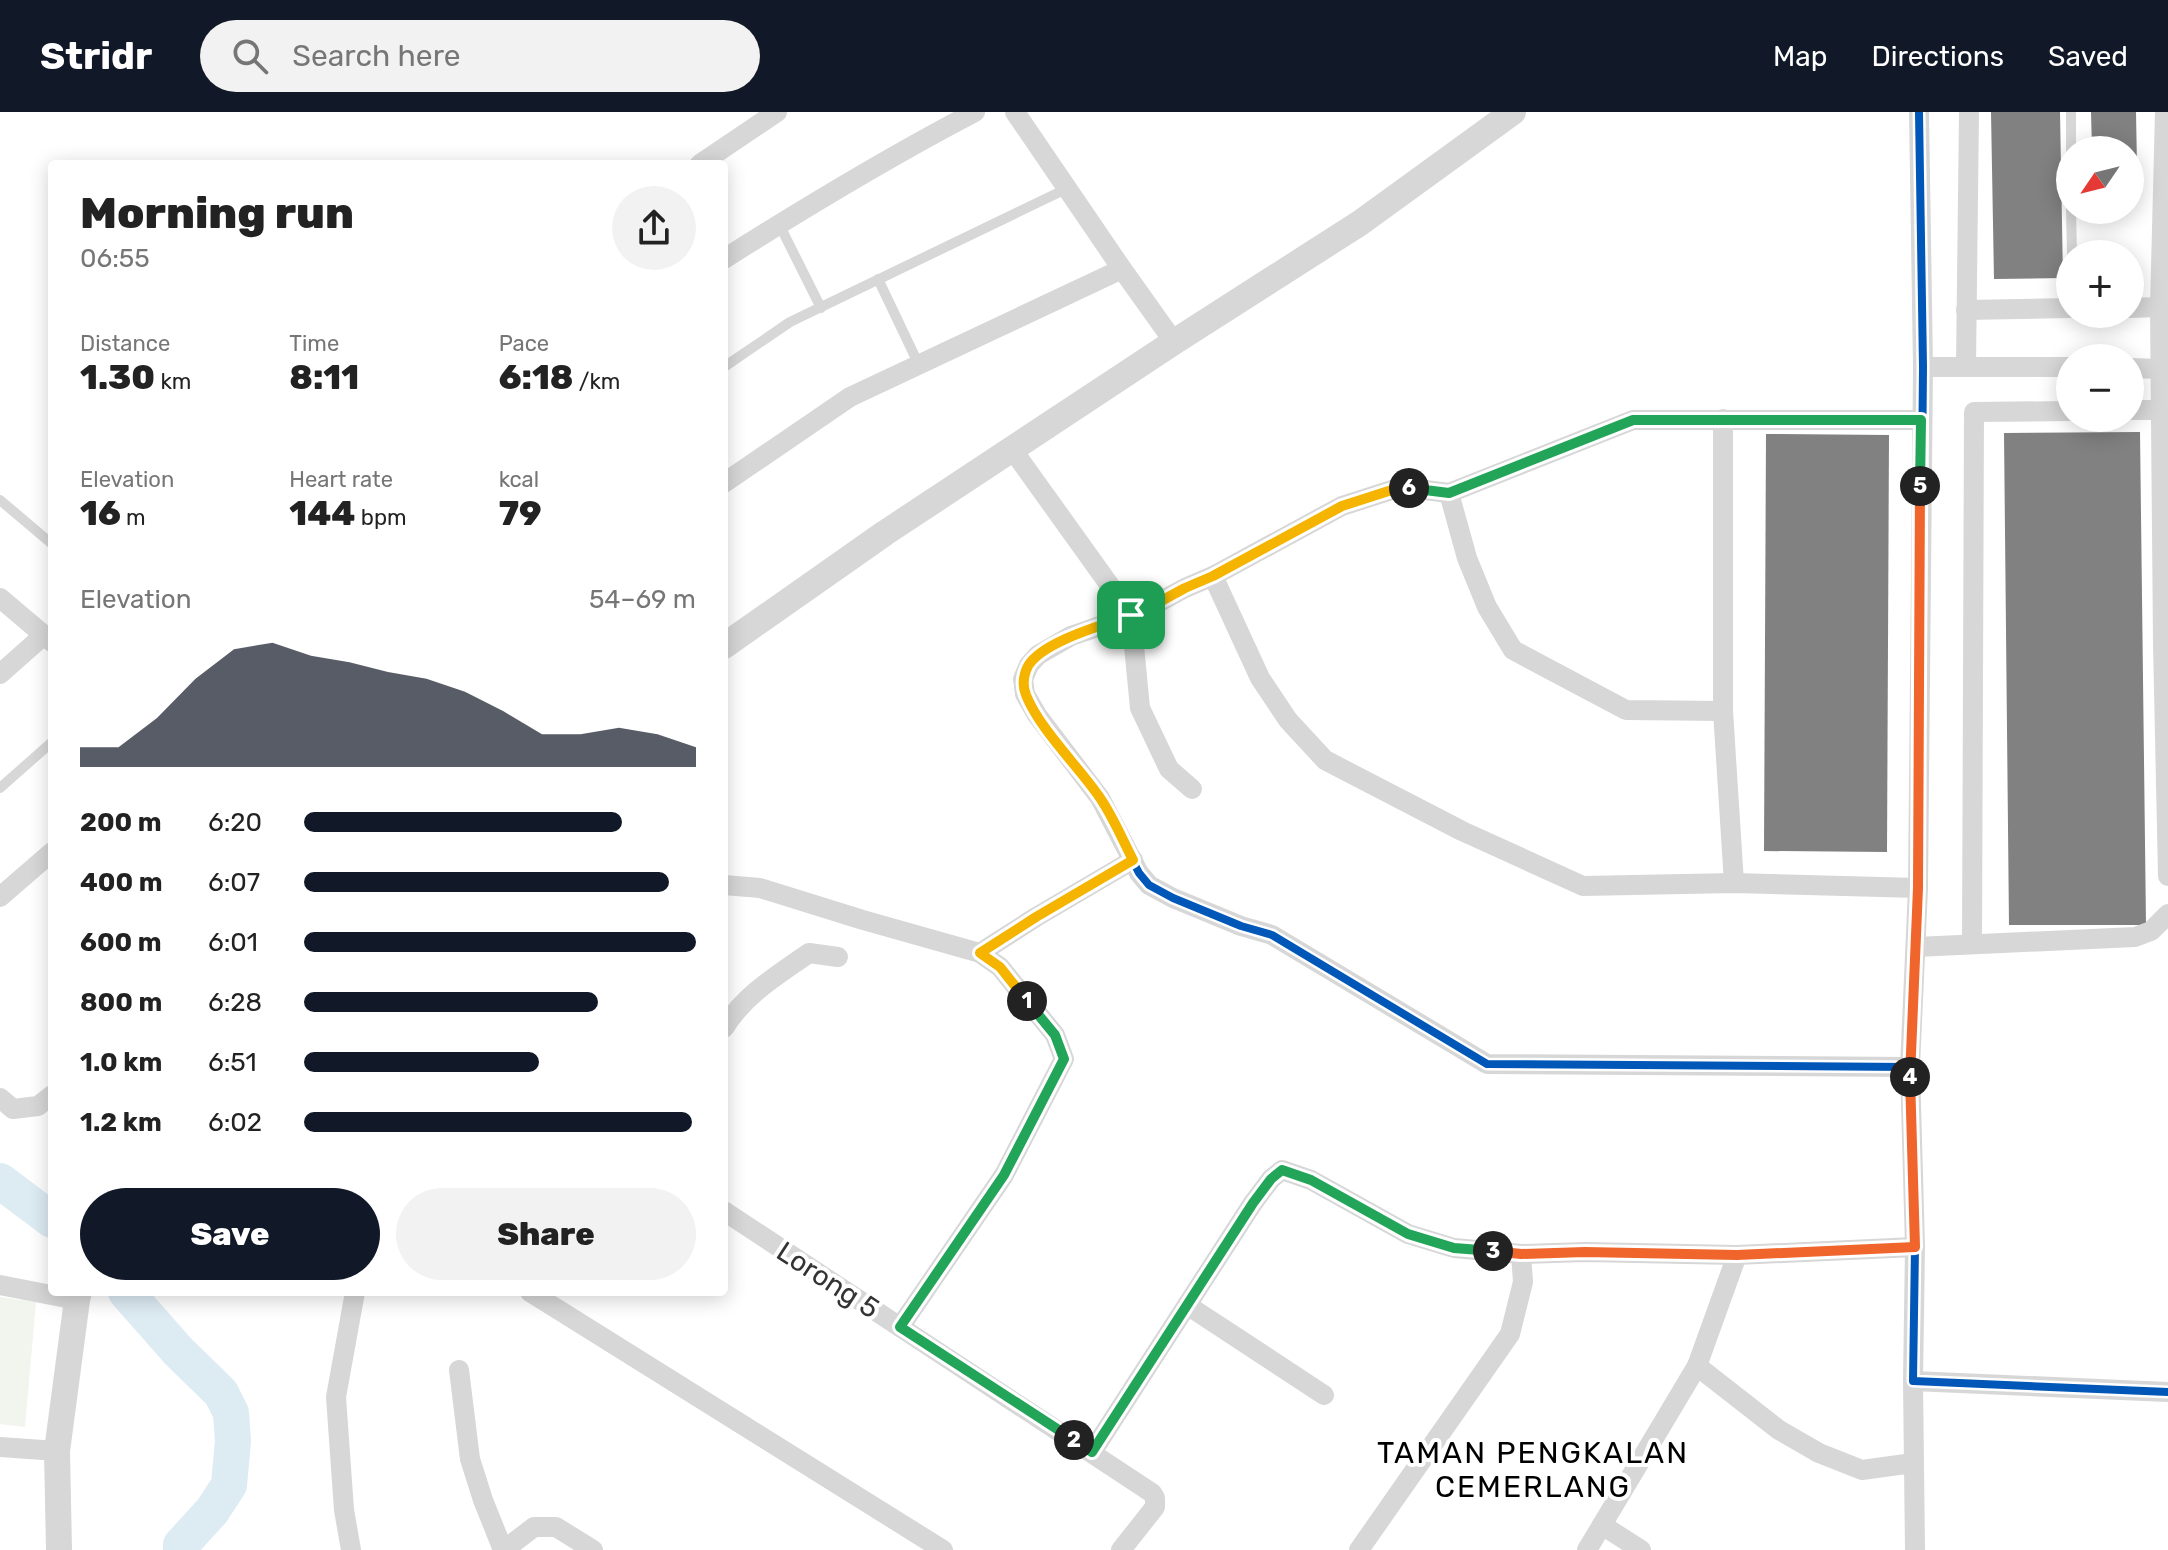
<!DOCTYPE html>
<html lang="en">
<head>
<meta charset="utf-8">
<style>
  body { margin:0; font-family:Rubik,sans-serif; background:#f2f2f2; color:#222; height:100vh; display:flex; flex-direction:column; font-size:30px; white-space:nowrap }
  * { box-sizing:border-box; margin:0 }
  p { font-size:26px; color:#767676 }
  .icon { flex:none; width:44px; height:44px; fill:none; stroke:currentColor; stroke-width:2; stroke-linecap:round; stroke-linejoin:round }
  .map { position:relative; flex:1; overflow:hidden }
  .details { position:absolute; left:48px; top:48px; width:680px; height:1136px; display:flex; flex-direction:column; background:#fff; border-radius:8px; box-shadow:0 4px 20px #0003 }
  .details>* { flex:none }
  .needle { width:52px; rotate:235deg }
  .fabs { position:absolute; left:2056px; top:24px; display:grid; gap:16px }
  .fabs a { display:grid; place-items:center; width:88px; height:88px; border-radius:50%; background:#fff; box-shadow:0 4px 20px #0003; font-size:40px }
  .pin { position:absolute; display:grid; place-items:center; width:68px; height:68px; color:#fff; margin:-34px; border-radius:16px; box-shadow:0 4px 12px #0006 }
  .km { position:absolute; width:40px; height:40px; margin:-20px; border-radius:50%; background:#222; color:#fff; font-size:22px; line-height:40px; text-align:center }
  .round { display:grid; place-items:center; flex:none; width:84px; height:84px; border-radius:42px; background:#f2f2f2 }
  .head { display:flex; align-items:center; justify-content:space-between; height:136px; padding:0 32px }
  h1 { font-size:44px; font-weight:800; line-height:60px }
  .stats { display:grid; grid-template-columns:repeat(3,1fr); gap:12px; height:136px; padding:8px 32px }
  .stats div { display:grid; align-content:center }
  .stats b { font-size:34px; font-weight:800 }
  .stats small { font-size:22px; font-weight:400 }
  .stats p { font-size:22px }
  .chart { height:224px; padding:16px 32px }
  .chart p { display:flex; justify-content:space-between }
  .chart svg { width:100%; height:144px; margin-top:8px; fill:#111827; opacity:.7 }
  .primary-button { display:flex; gap:16px; margin-top:auto; padding:16px 32px }
  .primary-button a { flex:1; height:92px; border-radius:48px; background:#111827; color:#fff; font-size:32px; font-weight:800; line-height:92px; text-align:center }
  .primary-button a+a { background:#f2f2f2; color:#222 }
  ul { padding:0 32px; list-style:none; font-size:26px }
  li { display:grid; grid-template-columns:128px 96px 1fr; align-items:center; height:60px }
  li i { height:20px; border-radius:10px; background:#111827 }
  header { display:flex; align-items:center; gap:48px; box-sizing:border-box; height:112px; padding:0 40px; background:#111827; color:#fff }
  header strong { font-size:38px }
  nav { display:flex; gap:44px; margin-inline-start:auto; font-size:28px }
  .search { width:560px; height:72px; background:#f2f2f2; display:flex; align-items:center; gap:20px; box-sizing:border-box; padding:0 28px; border-radius:44px; color:#767676; font-size:30px }
  .map>svg:first-child { display:block }
  .green { fill:#f1f5ed }
  .lines { fill:none; stroke-linecap:round; stroke-linejoin:round }
  .river { stroke:#ddebf3; stroke-width:36 }
  .building { fill:#818181 }
  .service { stroke:#d7d7d7; stroke-width:10 }
  .minor { stroke:#d7d7d7; stroke-width:20 }
  .tertiary { stroke:#d7d7d7; stroke-width:26 }
  .cycleway-casing { stroke:#fff; stroke-width:13 }
  .cycleway { stroke:#0057b8; stroke-width:8 }
  .split-1-casing { stroke:#fff; stroke-width:16 }
  .split-2-casing { stroke:#fff; stroke-width:16 }
  .split-3-casing { stroke:#fff; stroke-width:16 }
  .split-4-casing { stroke:#fff; stroke-width:16 }
  .split-5-casing { stroke:#fff; stroke-width:16 }
  .split-6-casing { stroke:#fff; stroke-width:16 }
  .split-7-casing { stroke:#fff; stroke-width:16 }
  .split-1 { stroke:#f5b400; stroke-width:10 }
  .split-2 { stroke:#22a559; stroke-width:10 }
  .split-3 { stroke:#22a559; stroke-width:10 }
  .split-4 { stroke:#f0652b; stroke-width:10 }
  .split-5 { stroke:#f0652b; stroke-width:10 }
  .split-6 { stroke:#22a559; stroke-width:10 }
  .split-7 { stroke:#f5b400; stroke-width:10 }
  .labels { text-anchor:middle; dominant-baseline:central; stroke-width:8; stroke-linejoin:round; paint-order:stroke }
  .street-label { font-size:28px; fill:#333; stroke:#fff }
  .neighbourhood-label { font-size:30px; letter-spacing:2px; fill:#000; stroke:#fff }
</style>
</head>
<body>
<header>
<strong>Stridr</strong>
<div class="search"><svg class="icon" aria-label="search" viewBox="0 0 24 24"><circle cx="10" cy="10" r="6"/><path d="M15 15l6 6"/></svg>Search here</div>
<nav><a>Map</a><a>Directions</a><a>Saved</a></nav>
</header>
<div class="map">
<svg width="2168" height="1438" viewBox="0 0 2168 1438">
  <rect width="100%" height="100%" fill="#fff"/>
  <path class="green" d="M0 1185 36 1190 25 1315 0 1312Z"/>
  <g class="lines">
    <g class="river">
      <path d="M0 1069 52 1108"/>
      <path d="M126 1180 178 1239 221 1281 231 1301 233 1329 229 1373 212 1399 181 1433V1438"/>
    </g>
  </g>
  <g class="building">
    <path d="M1991 0H2060L2063 166 1994 167Z"/>
    <path d="M2091 0H2136L2137 54H2130V38H2092Z"/>
    <path d="M2140 320 2146 813H2009L2004 321Z"/>
    <path d="M1766 322 1889 323 1887 740 1764 739Z"/>
  </g>
  <g class="lines">
    <g class="service">
      <path d="M2071 0V38"/>
      <path d="M2071 98 2072 142"/>
      <path d="M779 112 821 196"/>
      <path d="M878 167 919 253"/>
      <path d="M724 255 790 210 1068 76"/>
      <path d="M0 388 52 432"/>
      <path d="M0 676 52 630"/>
    </g>
    <g class="minor">
      <path d="M1015 0 1122 157 1174 230"/>
      <path d="M1919 0 1923 255 1918 776 1910 955 1915 1135 1913 1269 2168 1280"/>
      <path d="M2165 0 2160 195 2163 531 2168 764"/>
      <path d="M700 52 777 0"/>
      <path d="M724 147C806 95 889 45 975 0"/>
      <path d="M2130 196 2160 195"/>
      <path d="M1966 198 2070 196"/>
      <path d="M1966 254 1969 0"/>
      <path d="M1923 255H2070"/>
      <path d="M2130 256 2160 257"/>
      <path d="M2130 298H2161"/>
      <path d="M1723 307V599L1734 771"/>
      <path d="M1012 337 1131 503 1140 596 1169 657 1192 677"/>
      <path d="M724 371 850 285 1122 157"/>
      <path d="M1449 381 1467 446 1487 495 1513 538 1626 598 1723 599"/>
      <path d="M1213 464 1260 566 1288 608 1325 648 1462 719 1583 774 1734 771 1918 776"/>
      <path d="M0 486 52 530"/>
      <path d="M0 562 44 523"/>
      <path d="M724 773 760 776 863 808 980 841 1000 855 1055 923 1064 947 1004 1063 900 1215"/>
      <path d="M0 785 52 740"/>
      <path d="M1972 832 1974 300 2070 299"/>
      <path d="M1916 835 2135 825 2151 819 2168 802"/>
      <path d="M980 841 1036 805 1133 748"/>
      <path d="M724 916C745 882 778 863 809 841L838 845"/>
      <path d="M1910 955 1487 952 1272 823 1241 814 1173 786 1149 773 1139 761 1100 686 1037 603 1025 582 1023 567 1029 553 1038 543 1071 524 1141 500 1185 476 1213 464 1342 394 1401 375 1449 381 1633 308H1921"/>
      <path d="M0 986 13 997 38 994 52 983"/>
      <path d="M724 1099 1152 1381 1155 1386V1395L1121 1438"/>
      <path d="M0 1173 77 1188"/>
      <path d="M530 1180 943 1438"/>
      <path d="M1187 1193 1324 1283"/>
      <path d="M1697 1254 1779 1318 1819 1341 1862 1358 1913 1351"/>
      <path d="M459 1258 470 1347 483 1388 503 1438"/>
      <path d="M1913 1269 1915 1438"/>
      <path d="M0 1335 57 1339"/>
      <path d="M1092 1340 1253 1091 1271 1067 1282 1058 1311 1068 1408 1122 1454 1136 1521 1142 1585 1140 1737 1143"/>
      <path d="M1602 1413 1641 1438"/>
      <path d="M351 1438 344 1398 336 1285 355 1180"/>
      <path d="M504 1438 534 1415H556L593 1438"/>
      <path d="M1359 1438 1510 1222 1523 1170 1521 1142"/>
      <path d="M1587 1438 1697 1254 1737 1143 1915 1135"/>
    </g>
    <g class="tertiary">
      <path d="M724 534 885 421 1174 230 1360 111 1513 0"/>
      <path d="M59 1438 57 1339 77 1188 79 1180"/>
    </g>
    <defs>
      <g id="cycleway">
        <path d="M1919 0 1923 255 1918 776 1910 955 1915 1135 1913 1269 2168 1280"/>
        <path d="M1910 955 1487 952 1272 823 1241 814 1173 786 1149 773 1139 761 1100 686 1037 603 1025 582 1023 567 1029 553 1038 543 1071 524 1141 500 1185 476 1213 464 1342 394 1401 375 1449 381 1633 308H1921"/>
      </g>
    </defs>
    <use href="#cycleway" class="cycleway-casing"/>
    <use href="#cycleway" class="cycleway"/>
  </g>
  <g class="lines">
    <defs>
      <path id="split-1" d="M1027 889 1000 855 980 841 1036 805 1133 748C1122 727 1112 702 1098 683 1077 653 1039 616 1026 583 1022 573 1023 564 1028 554 1043 529 1104 513 1131 503"/>
      <path id="split-2" d="M1027 889 1055 923 1064 947 1004 1063 900 1215 1074 1328"/>
      <path id="split-3" d="M1074 1328 1092 1340 1253 1091 1271 1067 1282 1058 1311 1068 1408 1122 1454 1136 1493 1139"/>
      <path id="split-4" d="M1493 1139 1521 1142 1585 1140 1737 1143 1915 1135 1910 965"/>
      <path id="split-5" d="M1910 965 1918 776 1920 374"/>
      <path id="split-6" d="M1409 376 1449 381 1633 308H1921L1920 374"/>
      <path id="split-7" d="M1131 503 1141 500 1185 476 1213 464 1342 394 1401 375 1409 376"/>
    </defs>
    <use href="#split-1" class="split-1-casing"/>
    <use href="#split-2" class="split-2-casing"/>
    <use href="#split-3" class="split-3-casing"/>
    <use href="#split-4" class="split-4-casing"/>
    <use href="#split-5" class="split-5-casing"/>
    <use href="#split-6" class="split-6-casing"/>
    <use href="#split-7" class="split-7-casing"/>
    <use href="#split-1" class="split-1"/>
    <use href="#split-2" class="split-2"/>
    <use href="#split-3" class="split-3"/>
    <use href="#split-4" class="split-4"/>
    <use href="#split-5" class="split-5"/>
    <use href="#split-6" class="split-6"/>
    <use href="#split-7" class="split-7"/>
  </g>
  <g class="labels">
    <g class="street-label">
      <text transform="translate(828 1168) rotate(33)">Lorong 5</text>
    </g>
    <g class="neighbourhood-label">
      <text x="1533" y="1341">TAMAN PENGKALAN<tspan x="1533" dy="34">CEMERLANG</tspan></text>
    </g>
  </g>
</svg>
<div class="fabs">
<a><svg class="needle" viewBox="-14 -14 28 28"><path d="M0-13l5 13h-10z" fill="#e53935"/><path d="M0 13l5-13h-10z" fill="#767676"/></svg></a>
<a>+</a>
<a>−</a>
</div>
<div class="pin" style="left:1131px;top:503px;background:#1e9e55"><svg class="icon" aria-label="arrive" viewBox="0 0 24 24"><path d="M6 21V4h12l-3 4 3 4H6"/></svg></div>
<b class="km" style="left:1027px;top:889px">1</b>
<b class="km" style="left:1074px;top:1328px">2</b>
<b class="km" style="left:1493px;top:1139px">3</b>
<b class="km" style="left:1910px;top:965px">4</b>
<b class="km" style="left:1920px;top:374px">5</b>
<b class="km" style="left:1409px;top:376px">6</b>
<section class="details">
<div class="head"><div><h1>Morning run</h1><p>06:55</p></div><a class="round"><svg class="icon" aria-label="share" viewBox="0 0 24 24"><path d="M12 15V3M7 8l5-5 5 5M5 13v7h14v-7"/></svg></a></div>
<div class="stats">
<div><p>Distance</p><b>1.30<small> km</small></b></div>
<div><p>Time</p><b>8:11</b></div>
<div><p>Pace</p><b>6:18<small> /km</small></b></div>
</div>
<div class="stats">
<div><p>Elevation</p><b>16<small> m</small></b></div>
<div><p>Heart rate</p><b>144<small> bpm</small></b></div>
<div><p>kcal</p><b>79</b></div>
</div>
<div class="chart"><p><span>Elevation</span>54–69 m</p>
<svg viewBox="0 0 160 44" preserveAspectRatio="none"><path d="M0 44V38L10 38L20 29L30 17L40 8L50 6L60 10L70 12L80 15L90 17L100 21L110 27L120 34L130 34L140 32L150 34L160 38V44z"/></svg>
</div>
<ul>
<li><b>200 m</b>6:20<i style="width:81%"></i></li>
<li><b>400 m</b>6:07<i style="width:93%"></i></li>
<li><b>600 m</b>6:01<i style="width:100%"></i></li>
<li><b>800 m</b>6:28<i style="width:75%"></i></li>
<li><b>1.0 km</b>6:51<i style="width:60%"></i></li>
<li><b>1.2 km</b>6:02<i style="width:99%"></i></li>
</ul>
<div class="primary-button"><a>Save</a><a>Share</a></div>
</section>
</div>
</body>
</html>
